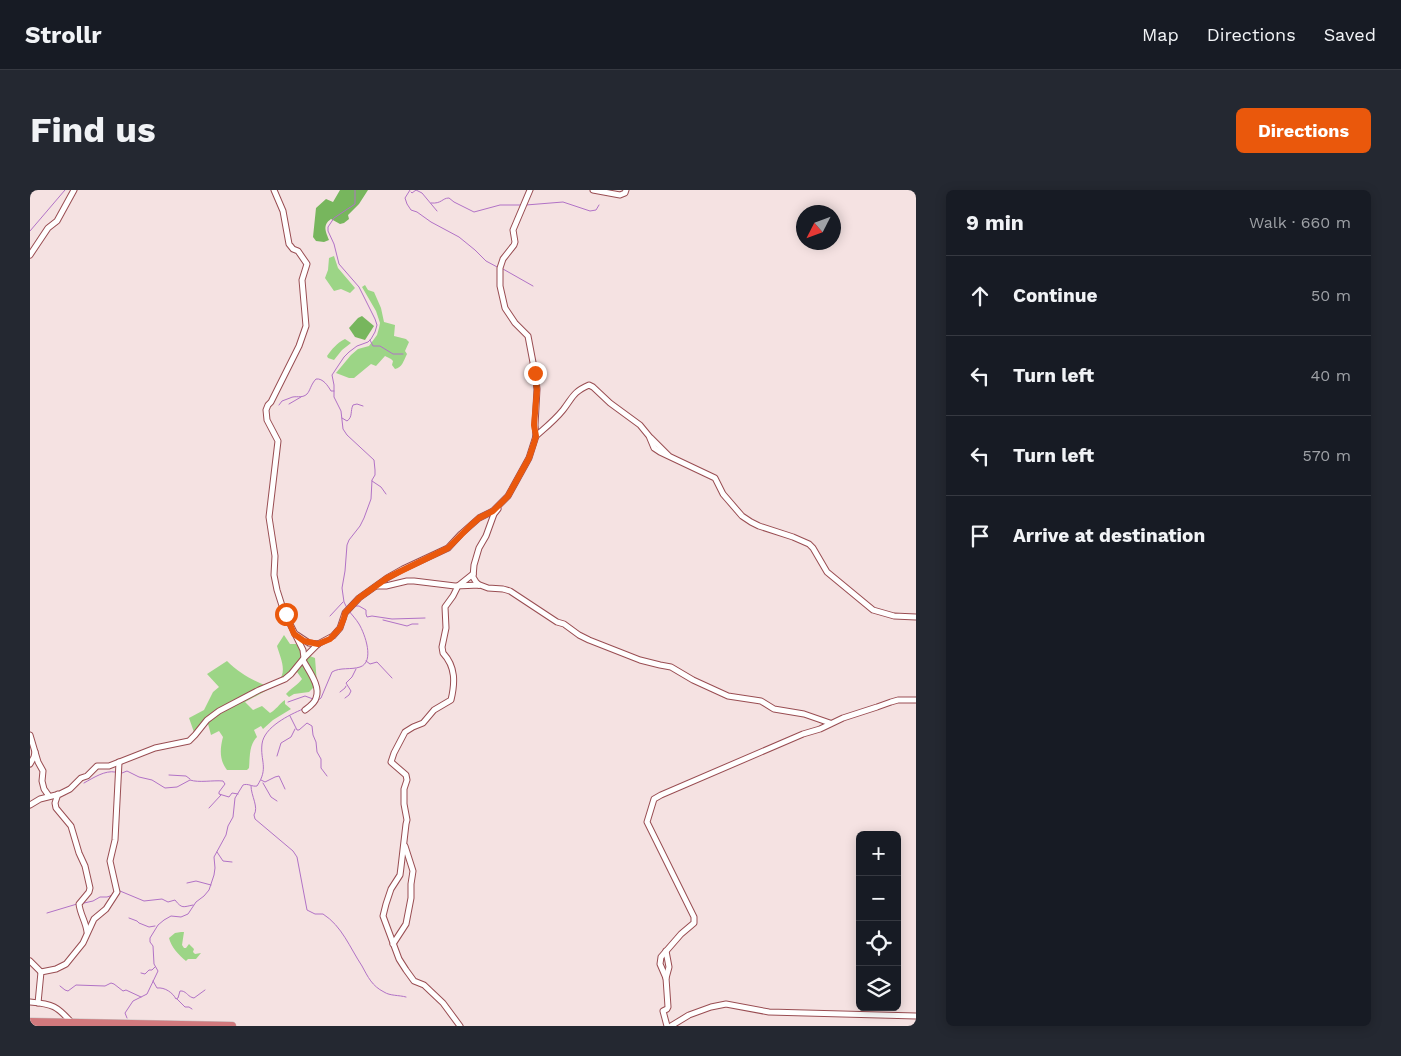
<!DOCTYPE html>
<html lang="en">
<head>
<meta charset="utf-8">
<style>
	:root { --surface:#171b24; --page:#242831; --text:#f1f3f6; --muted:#9ea1a6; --line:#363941; --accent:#ea580c }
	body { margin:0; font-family:"Work Sans",sans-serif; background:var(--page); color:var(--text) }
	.controls { position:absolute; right:15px; bottom:15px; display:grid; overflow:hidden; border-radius:8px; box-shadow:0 2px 12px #0003 }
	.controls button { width:45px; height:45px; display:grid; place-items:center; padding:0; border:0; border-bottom:1px solid var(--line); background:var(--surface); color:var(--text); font:25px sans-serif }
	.compass { position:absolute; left:766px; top:15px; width:45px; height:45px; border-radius:50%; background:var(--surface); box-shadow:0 2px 12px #0003; rotate:228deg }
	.stop { position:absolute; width:15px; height:15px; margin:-11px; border:4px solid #ea580c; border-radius:50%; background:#fff }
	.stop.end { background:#ea580c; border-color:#fff; box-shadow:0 1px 5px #0008 }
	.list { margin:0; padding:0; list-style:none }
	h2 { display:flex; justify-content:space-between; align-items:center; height:65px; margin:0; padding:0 20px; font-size:21px }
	h2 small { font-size:16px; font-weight:400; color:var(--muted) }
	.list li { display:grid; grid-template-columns:32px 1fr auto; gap:15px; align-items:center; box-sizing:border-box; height:80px; padding:0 20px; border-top:1px solid var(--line) }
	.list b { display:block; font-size:19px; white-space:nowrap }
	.list em { font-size:16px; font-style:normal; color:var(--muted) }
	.icon { flex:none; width:28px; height:28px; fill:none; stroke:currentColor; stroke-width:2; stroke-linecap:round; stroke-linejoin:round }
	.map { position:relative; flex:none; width:886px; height:836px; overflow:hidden; border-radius:8px }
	header { display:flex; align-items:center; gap:30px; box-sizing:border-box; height:70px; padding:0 25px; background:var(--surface); border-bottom:1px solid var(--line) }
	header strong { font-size:24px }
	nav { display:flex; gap:28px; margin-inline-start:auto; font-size:18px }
	.intro { display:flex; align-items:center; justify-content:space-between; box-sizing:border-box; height:120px; padding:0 30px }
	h1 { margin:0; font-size:35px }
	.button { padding:12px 22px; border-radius:8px; background:var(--accent); color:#fff; font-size:18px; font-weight:700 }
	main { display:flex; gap:30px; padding:0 30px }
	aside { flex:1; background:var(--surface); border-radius:8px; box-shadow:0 2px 12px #0003 }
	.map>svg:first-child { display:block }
	.green { fill:#9cd586 }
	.forest { fill:#77b65d }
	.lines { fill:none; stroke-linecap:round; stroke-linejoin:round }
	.stream { stroke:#b172c6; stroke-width:1 }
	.minor-casing { stroke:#994d52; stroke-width:7 }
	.highway-casing { stroke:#c8c1c1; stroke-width:9 }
	.minor { stroke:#fff; stroke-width:5 }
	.highway { stroke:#d1797d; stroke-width:8 }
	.route { stroke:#ea580c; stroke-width:6 }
</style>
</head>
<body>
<header>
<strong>Strollr</strong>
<nav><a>Map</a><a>Directions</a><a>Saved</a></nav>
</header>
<div class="intro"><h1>Find us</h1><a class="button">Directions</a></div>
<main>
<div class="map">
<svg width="886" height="836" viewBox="0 0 886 836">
	<rect width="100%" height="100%" fill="#f5e2e2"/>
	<!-- green -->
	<g class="green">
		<polygon points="304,66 308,78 325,98 320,103 311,99 304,101 295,88 298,80 299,68"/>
		<path d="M 335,95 L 338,100 L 344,102 L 351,118 L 354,132 L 365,135 L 364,146 L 376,149 L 379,152 L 375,161 L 377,164 C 374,170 372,178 365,179 L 362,175 L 363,171 L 361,169 L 355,166 L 346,176 L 341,174 L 324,188 L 319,188 L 306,183 L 321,165 L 328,159 L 339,156 L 347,145 L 349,138 L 350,133 L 346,121 L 332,97 Z"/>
		<path d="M 315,149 L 321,153 L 312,160 L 304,170 L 298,168 L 297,166 C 302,159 307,153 315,149 Z"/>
		<path d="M 254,445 L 260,454 L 266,454 L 277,465 L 285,468 L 287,494 L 279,502 L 264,504 L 259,507 L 256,504 C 261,498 268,495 272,489 L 265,479 L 252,492 L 215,512 L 223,520 L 232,516 L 240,523 C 246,520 249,514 255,510 L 255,514 L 261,519 L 243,530 L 233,539 L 231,536 L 224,540 L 227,547 C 219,555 220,567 219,578 L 217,580 L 197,580 C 189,570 190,558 193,547 L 189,541 L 181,545 L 177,530 L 165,545 L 159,528 L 174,520 L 183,502 L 189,497 L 177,484 L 197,471 C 209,483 222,490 237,496 C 240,495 245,494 248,491 C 258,482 250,467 247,456 Z"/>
		<path d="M 151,742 L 154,742 L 152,755 L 154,758 L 156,758 L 159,754 L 164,759 L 163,762 L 165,764 L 171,763 L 166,769 L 158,769 L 156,771 C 149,765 141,757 139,748 L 145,743 Z"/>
	</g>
	<!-- forest -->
	<g class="forest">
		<path d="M 310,0 L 338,0 L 329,14 L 318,25 L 319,29 L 314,33 L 310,34 L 301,29 C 292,35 296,42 299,50 L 294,52 L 286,51 L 283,47 L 286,18 L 296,9 L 303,12 Z"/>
		<polygon points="332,126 344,136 335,150 325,147 319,138 328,128"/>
	</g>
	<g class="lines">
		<!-- stream -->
		<g class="stream">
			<polyline points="380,0 375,8 377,14 381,20 387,22 401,32 429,47 445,60 456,71 469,78"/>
			<polyline points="381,2 382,3 386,0 392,3 407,21"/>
			<path d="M 401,13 C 412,14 412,8 419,8 L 424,12 L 444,22 L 470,15 L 492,15"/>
			<polyline points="496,15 533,12 560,21 566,20 569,15"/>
			<polyline points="0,41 35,0"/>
			<polyline points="473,79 503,96"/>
			<polyline points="340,150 343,156 350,156 363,164 373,164"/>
			<polyline points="259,214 271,207"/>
			<path d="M 249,215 L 252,211 C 255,210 257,209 260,208 C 265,205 272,209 277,204 C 280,201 281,194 286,189 C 293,188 298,196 301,201 L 304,201"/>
			<path d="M 312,228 L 317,231 C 323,227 320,221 323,215 L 327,214 L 333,216"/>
			<polyline points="342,291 351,297 356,304"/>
			<polyline points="325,416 329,416 336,420 336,424 337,427 342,426 362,429 395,428"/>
			<polyline points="317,418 314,412 312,398 315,381 317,355 319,350 330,336 334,328 341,309 342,290 345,285 345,280 344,270 317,245 313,239 311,221 304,207 304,195 302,185 314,167 319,162 327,156 338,152 341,149 345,142 347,135 345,129 329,97 309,74 304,54 298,41 298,37 304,28 325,14 325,0"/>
			<polyline points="300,426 313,412"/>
			<polyline points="353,430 377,436 382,434 388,434"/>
			<polyline points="336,471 340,474 347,472 362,488"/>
			<polyline points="310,502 315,498 316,496"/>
			<polyline points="315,508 319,505 321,501 316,493 322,487 326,479"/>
			<path d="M 287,511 L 291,508 L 302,482 C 310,477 321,480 330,477 C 345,472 335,444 329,434 C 326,429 322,425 319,421"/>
			<polyline points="258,512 275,506 283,509"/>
			<polyline points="260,526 267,540 269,540 277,533 282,536 283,545 286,552 287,562 291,569 291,578 297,586"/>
			<polyline points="247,566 251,553 261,547 265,539"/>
			<path d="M 92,583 L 97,581 L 109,587 L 122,590 L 135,598 L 147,597 L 160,590 C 169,593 183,590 193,591 L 195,594 L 189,602 L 189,604 L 199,607 L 202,603 L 208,604"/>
			<polyline points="139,585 156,586 160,589"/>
			<polyline points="231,590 235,592 245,587 249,586 255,599"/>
			<path d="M 54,593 C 63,588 75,580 85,582"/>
			<polyline points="233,593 241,607 247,611"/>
			<path d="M 221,596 C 221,606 229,617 224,625 L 225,629 L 263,661 L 267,667 L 277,720 L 285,724 L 293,724 C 312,736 320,758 332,776 C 338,787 342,796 354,802 C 360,806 369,805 376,807"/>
			<polyline points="179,618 191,605"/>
			<polyline points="187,662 193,671 202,672"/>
			<polyline points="157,693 166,691 181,695"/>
			<path d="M 88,702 L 90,701 L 114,711 L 132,709 L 138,712 L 145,710 C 152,719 153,717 163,715"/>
			<polyline points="54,713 63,711 70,707 77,707 83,705"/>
			<polyline points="17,723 47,714"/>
			<polyline points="99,728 107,731 109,733 119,737 125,736"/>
			<polyline points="111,783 115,784 119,780 122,780 125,777"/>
			<path d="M 123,791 L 127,798 C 135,797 143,803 146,809 L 148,808 L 150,801 L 152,801 C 157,802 158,807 164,808 L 175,800"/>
			<polyline points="30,796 35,800 38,801 46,795 75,796 81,793 84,794 93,801 96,800 111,807"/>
			<polyline points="147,809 155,817 159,817 162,819"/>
			<path d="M 97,828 L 95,823 L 103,811 L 117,804 L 128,781 L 124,774 L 123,756 L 120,752 L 120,748 L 128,735 L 134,730 L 141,726 L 151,727 L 158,724 L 166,712 L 174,706 L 179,700 L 184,685 L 185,678 L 184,667 L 196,645 L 198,636 L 203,627 L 205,608 L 213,595 C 218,593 222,597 227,596 C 239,578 230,571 232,554 C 234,537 259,525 273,519"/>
		</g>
		<defs>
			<g id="minor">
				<polyline points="563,0 590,5 595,3 596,0"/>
				<polyline points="0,65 18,38 27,31 44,0"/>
				<path d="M 506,246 C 515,238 525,230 533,220 C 543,207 543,202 559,195 L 563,197 L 580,213 L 610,235 L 619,246 L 624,258 L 630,262 L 685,288 L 693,304 L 712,326 L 721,332 L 729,336 L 763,347 L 779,354 L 783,358 L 797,382 L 843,420 L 864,426 L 886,427"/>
				<polyline points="621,248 638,265"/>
				<polyline points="449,395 446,392 443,387 444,375 449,358 456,346 464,324 468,319"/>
				<polyline points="347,396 356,396 377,391 384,391 425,396 450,395 458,398 473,399 480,401 527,432 534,434 549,445 559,450 610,470 630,475 641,477 663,490 698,506 731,511 744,519 774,524 800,533"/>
				<polyline points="267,445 279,453 288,454"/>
				<polyline points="274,468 288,454 303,446 310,438 315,423 329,408 357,388 373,379 418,358 431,344 449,328 463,321 478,306 499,268 506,246 505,235 507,199 505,183 498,146 485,133 475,118 470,96 470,78 473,69 484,55 485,52 483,40 500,0"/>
				<path d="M 273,470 C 278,480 291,496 286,508 C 285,513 279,517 275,520"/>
				<polyline points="0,545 8,572 13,581 12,591 14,599 19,606"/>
				<polyline points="0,574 4,567 5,562"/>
				<path d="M 28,604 L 25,613 L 26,618 L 41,636 L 49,663 L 55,676 L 60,698 L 59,702 L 49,714 C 50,724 56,732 57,742"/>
				<polyline points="0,615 10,609 30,604 40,599 51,588 57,586 67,576 79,576 125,558 159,551 165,545 177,530 189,521 229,500 255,489 261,484 274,468 273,460 254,422 247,400 244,385 245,366 239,327 248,251 237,230 236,220 238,215 241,212 269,156 276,136 272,90 277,74 268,61 263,59 259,54 253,21 244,0"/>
				<polyline points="363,754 376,734 381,708 381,694 383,681 375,656"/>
				<polyline points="636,761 639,777 636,788"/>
				<polyline points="0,771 11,782"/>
				<path d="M 0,812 C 23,814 27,816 42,833"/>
				<polyline points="8,813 11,782 26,779 36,774 53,753 64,729 76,719 87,702 80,671 85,650 89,572"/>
				<path d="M 430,836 L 413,813 L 394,795 L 384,791 L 376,780 L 369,769 L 353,726 L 356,714 L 361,699 L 370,685 L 371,677 L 376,634 L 377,630 L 374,614 L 374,599 L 377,590 L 376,585 L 361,572 L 364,563 L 375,542 L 383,537 L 393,533 L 404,520 L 421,510 C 425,493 426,477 413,463 L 412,457 L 416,438 L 415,417 L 423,406 L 428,396 L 443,384"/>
				<polyline points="637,836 633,821 637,819 638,817 636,788 630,774 631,767 651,744 664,733 664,727 617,632 624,609 631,605 773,544 790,539 813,528 847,517 861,512 868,510 886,510"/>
				<polyline points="641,836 659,825 681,817 696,814 739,822 886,826"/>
			</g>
			<polyline id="highway" points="0,832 202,836"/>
		</defs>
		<!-- minor casing -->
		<use href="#minor" class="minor-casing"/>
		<!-- highway casing -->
		<use href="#highway" class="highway-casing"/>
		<!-- minor -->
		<use href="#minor" class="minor"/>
		<!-- highway -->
		<use href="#highway" class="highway"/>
	</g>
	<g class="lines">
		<!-- route -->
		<polyline class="route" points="256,424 264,444 274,451 288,454 300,449 310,438 314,428 315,423 329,408 357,388 373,380 418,358 440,336 449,328 463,321 478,306 499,268 504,253 506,246 504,235 507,200 505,183"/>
	</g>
</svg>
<div class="controls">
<button>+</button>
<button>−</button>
<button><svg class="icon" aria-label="locate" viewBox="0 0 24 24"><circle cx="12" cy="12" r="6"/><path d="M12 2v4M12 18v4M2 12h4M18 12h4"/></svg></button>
<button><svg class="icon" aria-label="layers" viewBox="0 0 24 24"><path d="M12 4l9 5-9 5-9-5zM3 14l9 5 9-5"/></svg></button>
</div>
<svg class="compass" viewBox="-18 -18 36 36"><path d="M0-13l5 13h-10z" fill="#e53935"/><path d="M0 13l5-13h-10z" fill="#9ea1a6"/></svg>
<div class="stop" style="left:256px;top:424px"></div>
<div class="stop end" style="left:505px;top:183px"></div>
</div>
<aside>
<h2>9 min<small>Walk · 660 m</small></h2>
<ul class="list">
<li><svg class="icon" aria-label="ahead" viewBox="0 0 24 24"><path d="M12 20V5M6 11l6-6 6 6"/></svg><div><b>Continue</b></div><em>50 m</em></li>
<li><svg class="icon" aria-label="left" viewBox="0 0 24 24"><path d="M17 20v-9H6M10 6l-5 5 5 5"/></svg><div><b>Turn left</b></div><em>40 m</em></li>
<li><svg class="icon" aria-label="left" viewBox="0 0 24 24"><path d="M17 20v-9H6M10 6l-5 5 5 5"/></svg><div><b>Turn left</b></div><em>570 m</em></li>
<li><svg class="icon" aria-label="arrive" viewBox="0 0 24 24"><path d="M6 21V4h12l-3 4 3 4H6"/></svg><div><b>Arrive at destination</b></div></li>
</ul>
</aside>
</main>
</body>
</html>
